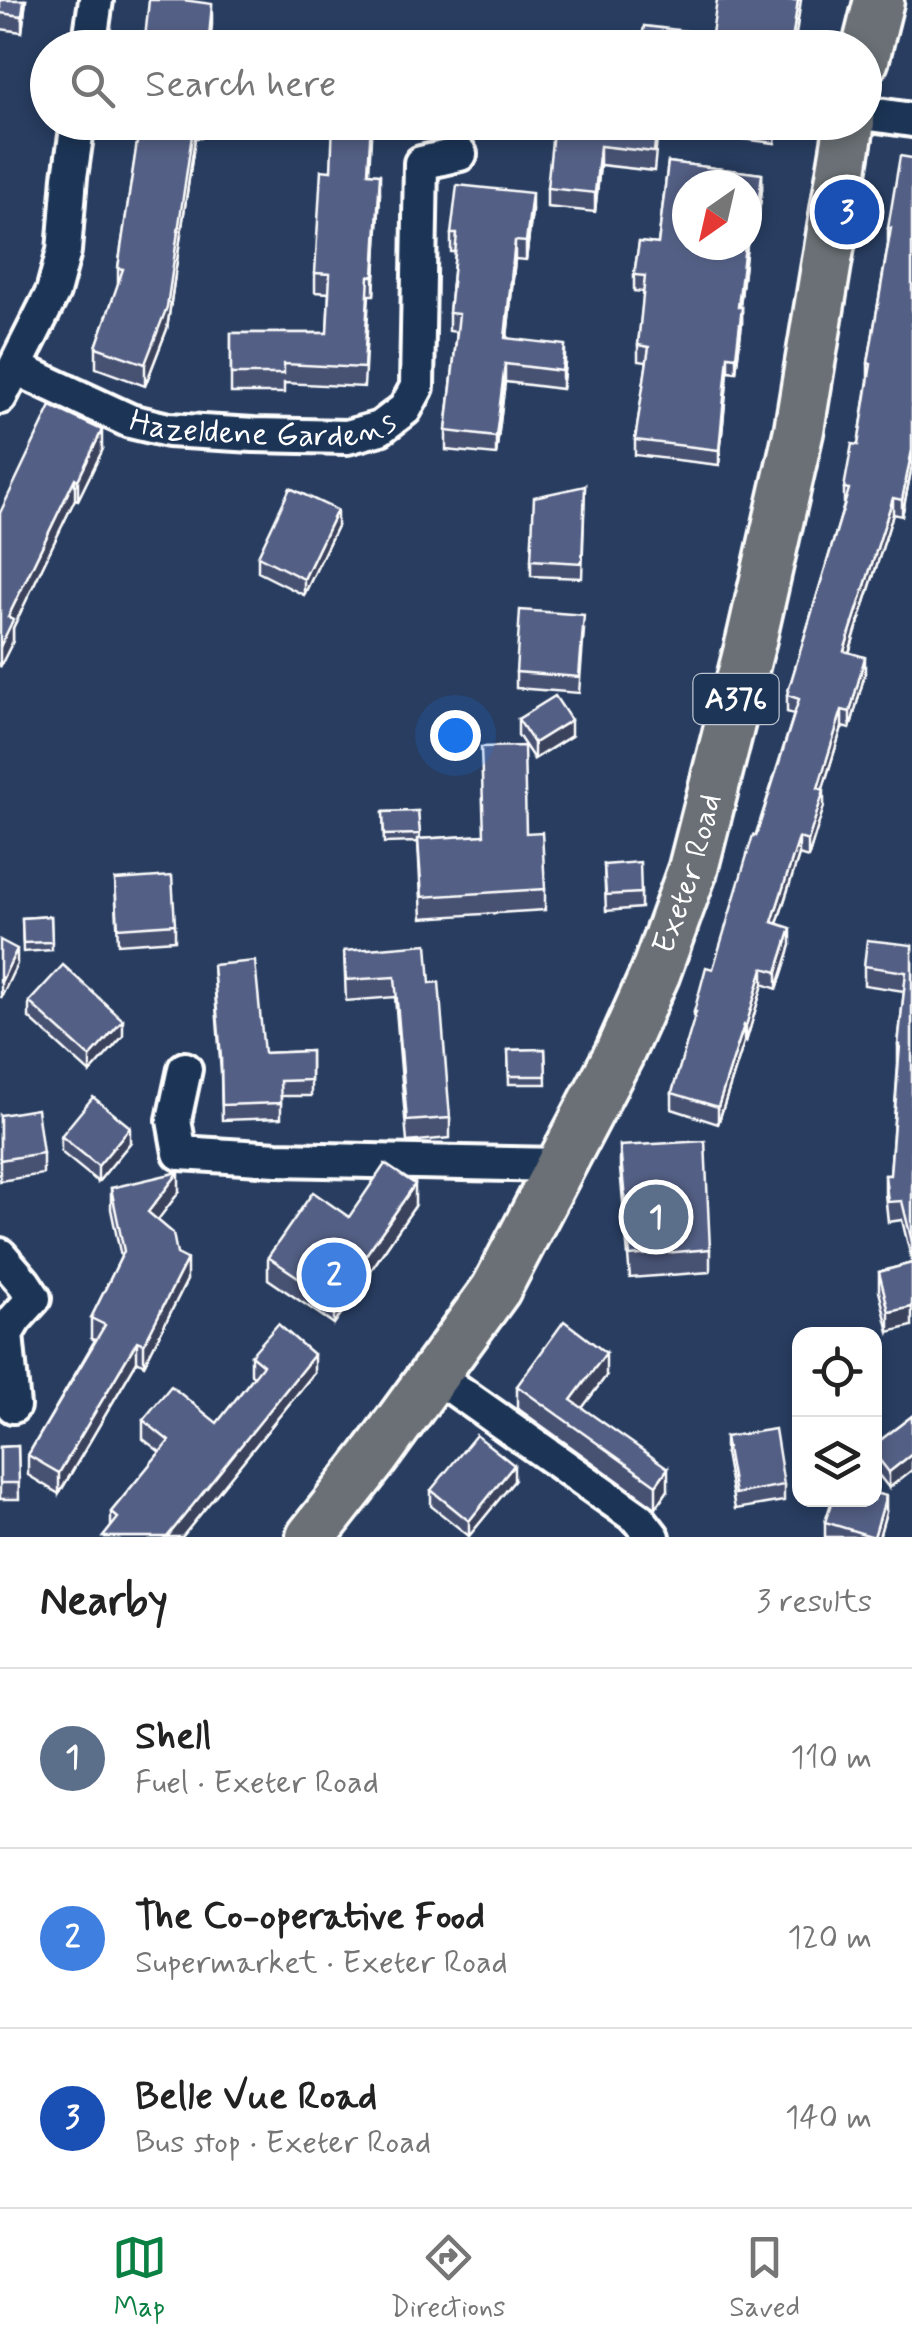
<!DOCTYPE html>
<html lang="en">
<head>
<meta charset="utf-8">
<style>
	:root { --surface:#fff; --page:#f6f6f6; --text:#222; --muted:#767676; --line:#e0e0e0; --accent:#0b8043 }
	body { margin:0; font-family:Mynerve,sans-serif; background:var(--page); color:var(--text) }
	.controls { position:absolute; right:30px; bottom:30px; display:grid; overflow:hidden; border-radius:20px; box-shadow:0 5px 15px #0003 }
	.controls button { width:90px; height:90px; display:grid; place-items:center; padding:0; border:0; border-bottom:2px solid var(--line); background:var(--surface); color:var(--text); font:50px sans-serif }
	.compass { position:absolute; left:672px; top:170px; width:90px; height:90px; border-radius:50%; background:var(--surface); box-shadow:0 5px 15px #0003; rotate:214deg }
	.you { position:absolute; left:455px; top:735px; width:35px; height:35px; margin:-25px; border:8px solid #fff; border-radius:50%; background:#1a73e8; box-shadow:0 0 0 15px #1a73e833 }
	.badge { display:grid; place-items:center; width:65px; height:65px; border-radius:50%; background:var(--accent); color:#fff; font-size:32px; font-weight:700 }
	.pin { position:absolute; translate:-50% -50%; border:5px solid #fff; box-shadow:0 2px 10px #0006 }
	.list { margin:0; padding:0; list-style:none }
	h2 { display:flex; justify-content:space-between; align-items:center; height:130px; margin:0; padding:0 40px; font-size:42px }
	h2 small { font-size:32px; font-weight:400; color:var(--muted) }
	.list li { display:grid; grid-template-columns:65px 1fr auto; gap:30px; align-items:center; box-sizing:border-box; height:180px; padding:0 40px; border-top:2px solid var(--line) }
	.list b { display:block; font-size:38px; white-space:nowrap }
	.list p { margin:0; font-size:32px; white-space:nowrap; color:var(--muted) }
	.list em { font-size:32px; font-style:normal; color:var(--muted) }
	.icon { flex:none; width:55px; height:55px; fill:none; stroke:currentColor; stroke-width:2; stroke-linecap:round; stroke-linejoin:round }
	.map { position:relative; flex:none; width:912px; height:1537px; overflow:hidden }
	.search { position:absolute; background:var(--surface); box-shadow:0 5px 15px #0003; left:30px; right:30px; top:30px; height:110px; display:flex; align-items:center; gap:25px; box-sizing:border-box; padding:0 35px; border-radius:55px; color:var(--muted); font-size:38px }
	.sheet { height:670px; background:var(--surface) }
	nav { display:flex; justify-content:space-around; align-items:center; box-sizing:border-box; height:140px; border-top:2px solid var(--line); background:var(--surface); font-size:28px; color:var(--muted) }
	nav a { display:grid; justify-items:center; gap:5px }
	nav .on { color:var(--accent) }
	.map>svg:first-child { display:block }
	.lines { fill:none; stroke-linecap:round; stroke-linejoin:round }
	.minor-casing { stroke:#fff; stroke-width:40 }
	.highway-casing { stroke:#fff; stroke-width:55 }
	.minor { stroke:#1d3557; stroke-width:32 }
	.highway { stroke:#6b6f75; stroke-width:48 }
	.wall { fill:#475172; stroke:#fff; stroke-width:2.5 }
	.shaded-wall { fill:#3a425c; stroke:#fff; stroke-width:2.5 }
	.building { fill:#535e84; stroke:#fff; stroke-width:2.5 }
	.labels { text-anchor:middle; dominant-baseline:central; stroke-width:9; stroke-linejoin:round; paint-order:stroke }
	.shield { fill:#1d3557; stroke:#bbc2cd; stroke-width:2.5 }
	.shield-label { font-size:30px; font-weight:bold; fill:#fff }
	.street-label { font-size:32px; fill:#fff; stroke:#1d3557 }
</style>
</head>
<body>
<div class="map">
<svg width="912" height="1537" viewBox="0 0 912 1537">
	<rect width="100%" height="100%" fill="#283d60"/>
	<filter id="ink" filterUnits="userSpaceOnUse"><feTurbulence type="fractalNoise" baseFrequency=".01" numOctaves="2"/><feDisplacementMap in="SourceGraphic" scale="20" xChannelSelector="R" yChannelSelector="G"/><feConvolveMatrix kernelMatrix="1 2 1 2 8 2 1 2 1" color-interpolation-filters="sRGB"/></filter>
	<g filter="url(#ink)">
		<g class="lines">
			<defs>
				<g id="minor">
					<polyline points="89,48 96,0"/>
					<polyline points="864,113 912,120"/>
					<path id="s1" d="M 16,368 L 130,421 L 168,430 L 254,435 L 347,437 L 380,428 L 405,409 L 417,387 L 421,163 L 460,154"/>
					<polyline points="0,397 53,292 64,251 70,177 78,122"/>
					<polyline points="185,1069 174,1120 180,1153 277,1159 561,1165"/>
					<polyline points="0,1255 24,1283 34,1298 15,1319 6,1334 13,1406"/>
					<polyline points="435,1375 639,1519 653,1537"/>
				</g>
				<g id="highway">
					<polyline points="864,60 879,0"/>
					<path id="s2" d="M 311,1537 L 374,1457 L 496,1289 L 619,1054 L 655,974 L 693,869 L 752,637 L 799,430 L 850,122"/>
				</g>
			</defs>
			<!-- minor casing -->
			<use href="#minor" class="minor-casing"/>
			<!-- highway casing -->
			<use href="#highway" class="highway-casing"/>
			<!-- minor -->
			<use href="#minor" class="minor"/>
			<!-- highway -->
			<use href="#highway" class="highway"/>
		</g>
		<!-- wall -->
		<g class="wall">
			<polygon points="0,0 26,0 22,32 0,29"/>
			<polygon points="137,122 202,122 201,138 195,138 167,329 145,386 96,368 96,347 118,285 118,268 139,132 137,132"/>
			<polygon points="372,122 369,173 380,193 374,295 369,295 364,387 284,383 284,393 231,393 231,333 327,333 329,293 315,292 315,273 331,171"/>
			<polygon points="621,122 778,122 775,143 658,129 654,171 600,165 595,212 547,207 547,188 621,125"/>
			<polygon points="912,158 912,466 902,516 893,514 849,653 865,673 850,729 842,727 823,789 824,806 808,858 799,855 777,924 791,945 777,989 763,984 746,1042 744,1042 718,1124 672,1109 672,1093 694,1020 694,1012 713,969 794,714 787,712 787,695 844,505 844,488 858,445 868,380 868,363 888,244 888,228"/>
			<polygon points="668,162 762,174 762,190 757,228 749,227 747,243 747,185 687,185 687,245 747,245 740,307 742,307 742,323 736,372 728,371 719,465 635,455 635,440 647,362 638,361 638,345 644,292 634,291 634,275 639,242 658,244"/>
			<polygon points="532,211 526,260 515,259 507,338 565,363 562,389 505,382 496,455 446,450 446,431 457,332 449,331 449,313 455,252 451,252 451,234"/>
			<polygon points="102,451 78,500 75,499 13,628 13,641 0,667 0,513"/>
			<polygon points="585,486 582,578 531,576 531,560"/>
			<polygon points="337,526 304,595 258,572 258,556"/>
			<polygon points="584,630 579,693 516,688 516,672"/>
			<polygon points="518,719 571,736 534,759 518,735"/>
			<polygon points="418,811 420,839 526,833 545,889 545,910 422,918 418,842 384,843 383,812"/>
			<polygon points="604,865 641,893 641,908 606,911"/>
			<polygon points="115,880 175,924 175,940 118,944"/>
			<polygon points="51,916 52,950 23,952 22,918"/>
			<polygon points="912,945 912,1262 902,1220 888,1222 885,1194 885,1175 890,1175 898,1064 898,1045 904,991 864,985 864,966"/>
			<polygon points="344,951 430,983 450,1118 450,1138 407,1142 395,997 346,1001"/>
			<polygon points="213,965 264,1053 311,1051 311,1096 281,1096 281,1118 222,1120 221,1073"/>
			<polygon points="29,1002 123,1036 90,1073 29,1018"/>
			<polygon points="545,1049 546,1084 509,1084 508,1050"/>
			<polygon points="0,1115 43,1153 43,1174 0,1181"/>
			<polygon points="61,1136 130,1143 98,1182 61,1152"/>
			<polygon points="620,1146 710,1249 710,1272 630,1278 620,1169"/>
			<polygon points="111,1188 179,1192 157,1220 177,1254 187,1280 144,1365 137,1361 59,1494 28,1475 28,1455 95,1340 91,1338 91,1318 121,1257 111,1209"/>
			<polygon points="415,1206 334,1324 268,1279 268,1257 349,1217"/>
			<polygon points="912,1263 889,1332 879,1291 879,1272"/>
			<polygon points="251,1355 314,1373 182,1537 103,1537 111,1527 111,1512 160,1452 143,1439 143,1420 217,1423 254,1376 251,1374"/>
			<polygon points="606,1376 582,1408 668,1490 656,1508 517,1408 517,1386"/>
			<polygon points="912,1416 889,1488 874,1469 874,1445"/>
			<polygon points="725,1437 784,1485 784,1501 735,1509 725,1453"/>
			<polygon points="18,1446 19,1499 0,1499 0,1447"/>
			<polygon points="514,1481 469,1536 431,1506 431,1490"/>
			<polygon points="886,1512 879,1537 825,1537 825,1522"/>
		</g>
		<!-- shaded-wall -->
		<g class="shaded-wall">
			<polygon points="24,0 26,0 22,32 22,16"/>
			<polygon points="798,0 801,0 794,48 791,48"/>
			<polygon points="212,4 212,25 210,48 208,48"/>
			<polygon points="194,122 195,138 167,329 145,386 145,364"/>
			<polygon points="600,146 600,165 595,212 595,193"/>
			<polygon points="380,174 380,193 374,295 374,276"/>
			<polygon points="762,174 762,190 757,228 757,212"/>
			<polygon points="532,193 532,211 526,260 526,242"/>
			<polygon points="515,241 515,259 505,356 505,338"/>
			<polygon points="745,245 747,245 738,322 738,307"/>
			<polygon points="742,307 742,323 736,372 736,357"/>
			<polygon points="565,345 565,363 562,389 562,371"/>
			<polygon points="728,356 728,371 719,465 719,450"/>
			<polygon points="505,364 505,382 496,455 496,437"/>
			<polygon points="102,430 102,451 78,500 78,480"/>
			<polygon points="912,450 912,466 902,516 902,500"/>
			<polygon points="75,478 75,499 13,628 13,641 0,667 0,647 8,617"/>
			<polygon points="893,498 893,514 844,668 844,651"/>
			<polygon points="337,510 337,526 304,595 304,579"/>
			<polygon points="865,657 865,673 850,729 850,712"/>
			<polygon points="842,710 842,727 818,804 818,788"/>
			<polygon points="571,720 571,736 534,759 534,743"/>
			<polygon points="824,790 824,806 808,858 808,841"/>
			<polygon points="799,838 799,855 772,939 772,922"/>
			<polygon points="791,928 791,945 777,989 777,972"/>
			<polygon points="17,949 17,964 1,998 1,982"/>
			<polygon points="763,968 763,984 746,1042 746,1026"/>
			<polygon points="123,1020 123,1036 90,1073 90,1057"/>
			<polygon points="744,1025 744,1042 718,1124 718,1107"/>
			<polygon points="130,1127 130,1143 98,1182 98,1166"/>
			<polygon points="179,1172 179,1192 148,1233 148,1212"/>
			<polygon points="415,1184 415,1206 334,1324 334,1301"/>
			<polygon points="187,1259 187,1280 144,1365 144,1344"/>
			<polygon points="912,1307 912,1326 889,1332 889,1312"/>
			<polygon points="137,1341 137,1361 59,1494 59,1473"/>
			<polygon points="606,1353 606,1376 571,1423 571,1400"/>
			<polygon points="314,1355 314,1373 182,1537 167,1537"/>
			<polygon points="912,1454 912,1470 889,1488 889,1472"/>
			<polygon points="514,1465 514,1481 469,1536 469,1521"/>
			<polygon points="668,1468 668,1490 656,1508 656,1485"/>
			<polygon points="886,1496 886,1512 879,1537 874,1537"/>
		</g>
		<!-- building -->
		<g class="building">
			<polygon points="0,0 24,0 22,16 0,13"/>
			<polygon points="149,0 183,0 212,4 208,48 144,48"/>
			<polygon points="717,0 798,0 791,48 640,48 644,26 712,34"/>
			<polygon points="394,40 475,46 475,48 393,48"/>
			<polygon points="140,122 194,122 167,307 145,364 96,347 123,269 118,268"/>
			<polygon points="333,122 371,122 368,173 380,174 374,276 369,276 364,368 284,364 284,374 231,374 231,333 327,333 330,274 315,273 321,170 331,171"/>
			<polygon points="554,122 598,122 621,125 621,122 657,122 654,152 600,146 595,193 547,188"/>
			<polygon points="900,156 912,158 912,450 902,500 893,498 844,651 865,657 850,712 842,710 818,788 824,790 808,841 799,838 772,922 791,928 777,972 763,968 746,1026 744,1025 718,1107 672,1093 696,1012 694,1012 706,967 713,969 753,835 756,836 799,699 787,695 849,489 844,488 852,444 858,445 871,364 868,363 891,228 888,228"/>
			<polygon points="668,162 762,174 757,212 749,211 747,227 747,185 687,185 687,245 745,245 738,307 742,307 736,357 728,356 719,450 635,440 649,347 638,345 645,276 634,275 639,242 658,244"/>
			<polygon points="457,185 532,193 526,242 515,241 505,338 565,345 562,371 505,364 496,437 446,431 459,314 449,313 457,234 451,234"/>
			<polygon points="51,406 102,430 78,480 75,478 8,617 13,620 0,647 0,513"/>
			<polygon points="585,486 582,563 531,560 534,497"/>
			<polygon points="290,488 337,510 304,579 258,556"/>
			<polygon points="520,610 584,615 579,677 516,672"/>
			<polygon points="555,696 571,720 534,743 518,719"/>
			<polygon points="524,746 526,833 542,832 545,889 422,897 418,839 484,835 481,747"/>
			<polygon points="418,811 420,834 384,835 383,812"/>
			<polygon points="640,862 641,893 606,895 604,865"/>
			<polygon points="172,876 175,924 118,928 115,880"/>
			<polygon points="51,916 52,942 23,943 22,918"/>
			<polygon points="0,940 17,949 1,982 0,982"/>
			<polygon points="867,940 912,945 912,1242 902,1201 888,1202 885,1175 890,1175 900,1045 898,1045 906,972 864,966"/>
			<polygon points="427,944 430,983 439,982 450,1118 407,1121 395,977 346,980 344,951"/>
			<polygon points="255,961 264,1053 311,1051 311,1080 280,1081 281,1103 222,1105 221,1058 213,965"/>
			<polygon points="63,965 123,1020 90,1057 29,1002"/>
			<polygon points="545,1049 546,1076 509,1076 508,1050"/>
			<polygon points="93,1097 130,1127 98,1166 61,1136"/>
			<polygon points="37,1109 43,1153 0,1160 0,1115"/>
			<polygon points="705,1141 710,1249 630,1256 620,1146"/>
			<polygon points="385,1164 415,1184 334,1301 268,1257 313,1192 349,1217"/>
			<polygon points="179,1172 148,1212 173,1233 177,1254 187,1259 144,1344 137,1341 59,1473 28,1455 105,1325 91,1318 124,1251 111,1188"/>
			<polygon points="912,1263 912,1307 889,1312 879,1272"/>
			<polygon points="564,1321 606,1353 571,1400 668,1468 656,1485 517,1386"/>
			<polygon points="278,1324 314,1355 167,1537 103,1537 118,1518 111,1512 169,1441 143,1420 171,1386 217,1423 263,1365 251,1355"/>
			<polygon points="912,1416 912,1454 889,1472 874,1453 874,1445"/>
			<polygon points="775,1429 784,1485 735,1494 725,1437"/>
			<polygon points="476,1435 514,1465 469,1521 431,1490"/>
			<polygon points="18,1446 19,1483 0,1483 0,1447"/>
			<polygon points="874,1493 886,1496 874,1537 825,1522 832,1500 874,1500"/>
		</g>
	</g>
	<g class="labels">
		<!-- shield labels -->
		<rect class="shield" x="693.5" y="674" width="85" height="50" rx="8"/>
		<g class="shield-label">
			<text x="736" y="699">A376</text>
		</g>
		<!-- street labels -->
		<g class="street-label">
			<text stroke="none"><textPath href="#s1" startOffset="260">Hazeldene Gardens</textPath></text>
			<text stroke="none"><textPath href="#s2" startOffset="768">Exeter Road</textPath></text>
		</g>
	</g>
</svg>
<div class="controls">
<button><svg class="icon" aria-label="locate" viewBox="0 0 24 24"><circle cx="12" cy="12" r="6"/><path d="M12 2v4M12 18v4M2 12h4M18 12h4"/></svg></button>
<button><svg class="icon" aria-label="layers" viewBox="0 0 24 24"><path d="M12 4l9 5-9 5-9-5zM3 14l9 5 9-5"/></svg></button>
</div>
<svg class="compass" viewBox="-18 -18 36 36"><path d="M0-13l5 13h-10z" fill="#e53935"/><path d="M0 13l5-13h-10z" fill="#767676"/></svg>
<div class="you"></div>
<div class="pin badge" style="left:656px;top:1217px;background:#5c6f8a">1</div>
<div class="pin badge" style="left:334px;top:1275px;background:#3f7fe0">2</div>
<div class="pin badge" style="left:847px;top:212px;background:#1a4fb4">3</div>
<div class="search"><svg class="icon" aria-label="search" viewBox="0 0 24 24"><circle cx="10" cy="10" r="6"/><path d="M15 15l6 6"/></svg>Search here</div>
</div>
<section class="sheet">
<h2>Nearby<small>3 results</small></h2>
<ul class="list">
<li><span class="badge" style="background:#5c6f8a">1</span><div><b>Shell</b><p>Fuel · Exeter Road</p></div><em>110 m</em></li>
<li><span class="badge" style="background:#3f7fe0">2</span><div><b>The Co-operative Food</b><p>Supermarket · Exeter Road</p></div><em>120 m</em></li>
<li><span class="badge" style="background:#1a4fb4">3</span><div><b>Belle Vue Road</b><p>Bus stop · Exeter Road</p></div><em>140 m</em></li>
</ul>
</section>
<nav>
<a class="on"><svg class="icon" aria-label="map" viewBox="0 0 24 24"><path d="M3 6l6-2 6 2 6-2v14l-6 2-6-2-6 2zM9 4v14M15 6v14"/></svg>Map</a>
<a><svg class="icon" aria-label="directions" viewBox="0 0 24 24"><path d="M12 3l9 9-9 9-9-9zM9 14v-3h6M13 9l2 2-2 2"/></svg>Directions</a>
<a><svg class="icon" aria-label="saved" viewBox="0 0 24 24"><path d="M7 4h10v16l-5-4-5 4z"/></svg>Saved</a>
</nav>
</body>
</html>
